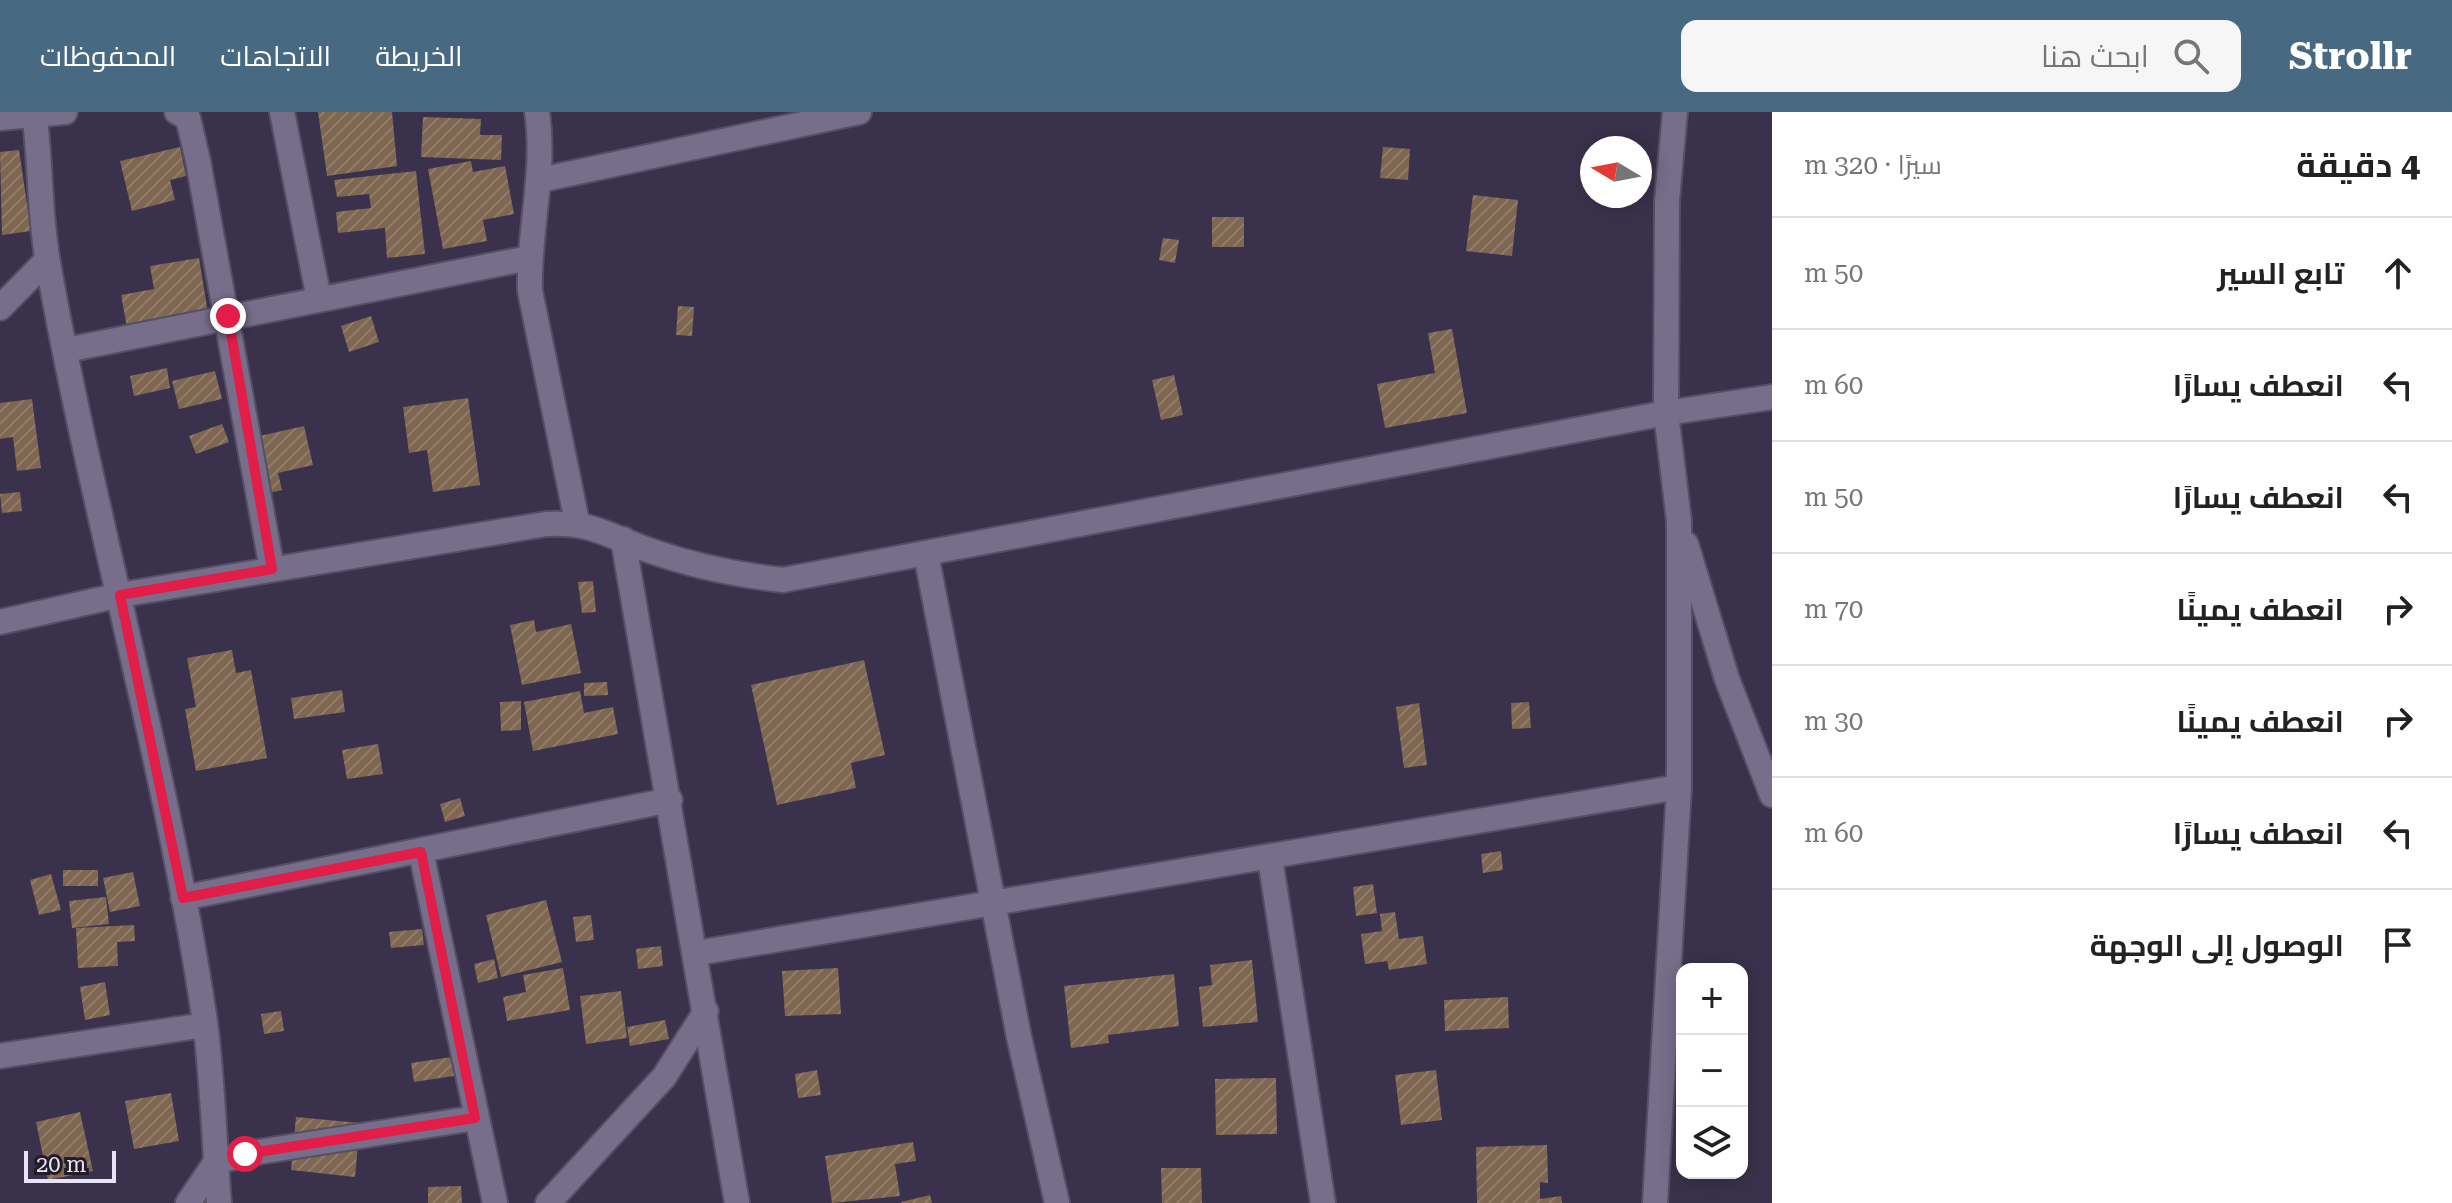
<!DOCTYPE html>
<html lang="ar">
<head>
<meta charset="utf-8">
<style>
	:root { --surface:#fff; --page:#f6f6f6; --text:#222; --muted:#767676; --line:#e0e0e0; --accent:#486982 }
	body { margin:0; font-family:"Roboto Serif",Cairo,serif; background:var(--page); color:var(--text); direction:rtl }
	.controls { position:absolute; right:24px; bottom:24px; display:grid; overflow:hidden; border-radius:16px; box-shadow:0 4px 20px #0003 }
	.controls button { width:72px; height:72px; display:grid; place-items:center; padding:0; border:0; border-bottom:2px solid var(--line); background:var(--surface); color:var(--text); font:40px sans-serif }
	.compass { position:absolute; left:1580px; top:24px; width:72px; height:72px; border-radius:50%; background:var(--surface); box-shadow:0 4px 20px #0003; rotate:280deg }
	.scale { position:absolute; left:24px; bottom:20px; width:92px; box-sizing:border-box; padding-left:8px; border:4px solid #e9e4f5; border-top:0; font-size:22px; line-height:28px; white-space:nowrap; color:#e9e4f5; -webkit-text-stroke:6px #201c28; paint-order:stroke }
	.stop { position:absolute; width:24px; height:24px; margin:-18px; border:6px solid #e11d48; border-radius:50%; background:#fff }
	.stop.end { background:#e11d48; border-color:#fff; box-shadow:0 2px 8px #0008 }
	.list { margin:0; padding:0; list-style:none }
	h2 { display:flex; justify-content:space-between; align-items:center; height:104px; margin:0; padding:0 32px; font-size:34px }
	h2 small { font-size:26px; font-weight:400; color:var(--muted) }
	.list li { display:grid; grid-template-columns:52px 1fr auto; gap:24px; align-items:center; box-sizing:border-box; height:112px; padding:0 32px; border-top:2px solid var(--line) }
	.list b { display:block; font-size:30px; white-space:nowrap }
	.list em { font-size:26px; font-style:normal; color:var(--muted) }
	.icon { flex:none; width:44px; height:44px; fill:none; stroke:currentColor; stroke-width:2; stroke-linecap:round; stroke-linejoin:round }
	.map { position:relative; flex:none; width:1772px; height:1091px; overflow:hidden; direction:ltr }
	header { display:flex; align-items:center; gap:48px; box-sizing:border-box; height:112px; padding:0 40px; background:var(--accent); color:#fff }
	header strong { font-size:38px }
	nav { display:flex; gap:44px; margin-inline-start:auto; font-size:28px }
	.search { width:560px; height:72px; background:var(--page); display:flex; align-items:center; gap:20px; box-sizing:border-box; padding:0 28px; border-radius:16px; color:var(--muted); font-size:30px }
	main { display:flex }
	aside { flex:1; background:var(--surface) }
	.map>svg:first-child { display:block }
	.building { fill:url(#building-hatch) }
	.lines { fill:none; stroke-linecap:round; stroke-linejoin:round }
	.street-casing { stroke:#564f64; stroke-width:28 }
	.street { stroke:#776e8b; stroke-width:24 }
	.route { stroke:#e11d48; stroke-width:10 }
</style>
</head>
<body>
<header>
<strong>Strollr</strong>
<div class="search"><svg class="icon" aria-label="search" viewBox="0 0 24 24"><circle cx="10" cy="10" r="6"/><path d="M15 15l6 6"/></svg>ابحث هنا</div>
<nav><a>الخريطة</a><a>الاتجاهات</a><a>المحفوظات</a></nav>
</header>
<main>
<aside>
<h2>4 دقيقة<small>سيرًا · 320 m</small></h2>
<ul class="list">
<li><svg class="icon" aria-label="ahead" viewBox="0 0 24 24"><path d="M12 20V5M6 11l6-6 6 6"/></svg><div><b>تابع السير</b></div><em>50 m</em></li>
<li><svg class="icon" aria-label="left" viewBox="0 0 24 24"><path d="M17 20v-9H6M10 6l-5 5 5 5"/></svg><div><b>انعطف يسارًا</b></div><em>60 m</em></li>
<li><svg class="icon" aria-label="left" viewBox="0 0 24 24"><path d="M17 20v-9H6M10 6l-5 5 5 5"/></svg><div><b>انعطف يسارًا</b></div><em>50 m</em></li>
<li><svg class="icon" aria-label="right" viewBox="0 0 24 24"><path d="M7 20v-9h11M14 6l5 5-5 5"/></svg><div><b>انعطف يمينًا</b></div><em>70 m</em></li>
<li><svg class="icon" aria-label="right" viewBox="0 0 24 24"><path d="M7 20v-9h11M14 6l5 5-5 5"/></svg><div><b>انعطف يمينًا</b></div><em>30 m</em></li>
<li><svg class="icon" aria-label="left" viewBox="0 0 24 24"><path d="M17 20v-9H6M10 6l-5 5 5 5"/></svg><div><b>انعطف يسارًا</b></div><em>60 m</em></li>
<li><svg class="icon" aria-label="arrive" viewBox="0 0 24 24"><path d="M6 21V4h12l-3 4 3 4H6"/></svg><div><b>الوصول إلى الوجهة</b></div></li>
</ul>
</aside>
<div class="map">
<svg width="1772" height="1091" viewBox="0 0 1772 1091">
	<defs>
		<pattern id="building-hatch" width="6" height="6" patternUnits="userSpaceOnUse" patternTransform="scale(2)"><rect width="6" height="6" fill="#7e6650"/><path d="M-1 1l2-2M0 6l6-6M5 7l2-2" fill="none" stroke="#907c6a"/></pattern>
	</defs>
	<rect width="100%" height="100%" fill="#3a324c"/>
	<!-- building -->
	<g class="building">
		<polygon points="318,0 392,0 397,54 327,64"/>
		<polygon points="423,5 481,7 480,23 502,23 501,48 421,45"/>
		<polygon points="180,35 186,64 170,68 175,88 132,99 120,49"/>
		<polygon points="1383,35 1410,37 1408,68 1380,66"/>
		<polygon points="19,38 31,119 2,123 0,40"/>
		<polygon points="471,49 473,60 505,54 514,102 483,108 487,129 443,137 428,57"/>
		<polygon points="416,59 425,142 387,146 385,116 338,121 336,100 371,96 369,82 337,85 334,68"/>
		<polygon points="1473,83 1518,88 1512,144 1466,139"/>
		<rect x="1212" y="105" width="32" height="30"/>
		<polygon points="1163,126 1179,128 1175,151 1159,148"/>
		<polygon points="199,146 208,201 127,216 121,183 154,177 150,154"/>
		<polygon points="678,194 694,195 692,224 676,223"/>
		<polygon points="371,204 379,230 349,240 341,214"/>
		<polygon points="1452,217 1467,301 1385,316 1377,272 1435,261 1428,221"/>
		<polygon points="167,256 170,276 134,284 130,264"/>
		<polygon points="215,259 222,287 179,297 172,269"/>
		<polygon points="1174,263 1183,303 1161,308 1152,268"/>
		<polygon points="468,286 480,373 433,380 427,338 409,341 403,295"/>
		<polygon points="32,287 41,356 17,359 13,325 0,327 0,291"/>
		<polygon points="222,312 229,330 196,342 189,324"/>
		<polygon points="304,314 313,353 278,361 282,378 250,385 238,329"/>
		<polygon points="20,380 22,399 2,401 0,382"/>
		<polygon points="593,469 596,500 582,501 578,470"/>
		<polygon points="534,508 536,520 571,512 581,561 522,573 510,513"/>
		<polygon points="232,538 236,561 251,558 267,646 196,659 185,597 196,595 187,546"/>
		<polygon points="864,548 885,643 851,651 856,676 777,693 751,573"/>
		<polygon points="607,570 608,583 584,584 584,571"/>
		<polygon points="342,578 345,600 294,607 291,586"/>
		<polygon points="580,579 584,601 613,595 618,622 533,639 524,590"/>
		<polygon points="521,589 521,618 501,619 500,590"/>
		<polygon points="1529,590 1531,616 1512,617 1511,591"/>
		<polygon points="1419,591 1427,653 1404,656 1396,595"/>
		<polygon points="378,632 383,662 347,667 342,638"/>
		<polygon points="460,686 465,704 445,710 440,692"/>
		<polygon points="1501,739 1503,758 1483,761 1481,742"/>
		<rect x="63" y="758" width="35" height="16"/>
		<polygon points="133,760 140,794 110,800 103,766"/>
		<polygon points="51,762 61,798 39,803 30,768"/>
		<polygon points="1373,772 1377,801 1356,804 1353,775"/>
		<polygon points="106,785 109,812 72,816 69,789"/>
		<polygon points="546,788 562,850 501,865 486,803"/>
		<polygon points="1395,800 1399,827 1423,824 1427,852 1389,858 1387,849 1365,852 1361,822 1382,819 1380,802"/>
		<polygon points="591,803 594,828 576,830 573,805"/>
		<polygon points="134,813 135,829 117,830 118,854 78,856 76,816"/>
		<polygon points="422,817 424,833 391,836 389,820"/>
		<polygon points="661,834 663,854 638,857 636,837"/>
		<polygon points="494,847 498,866 478,871 474,852"/>
		<polygon points="1252,848 1258,910 1203,915 1199,875 1212,873 1210,853"/>
		<polygon points="563,856 570,898 507,909 503,885 526,880 523,863"/>
		<polygon points="838,856 841,902 785,904 782,859"/>
		<polygon points="1174,862 1179,914 1108,923 1109,931 1071,936 1064,874"/>
		<polygon points="105,870 110,903 85,908 80,875"/>
		<polygon points="621,879 627,926 586,932 580,884"/>
		<polygon points="1508,885 1509,916 1445,919 1444,888"/>
		<polygon points="281,899 284,919 264,922 261,902"/>
		<polygon points="665,908 669,927 630,934 627,915"/>
		<polygon points="465,943 467,962 414,970 411,951"/>
		<polygon points="817,958 821,983 798,986 795,962"/>
		<polygon points="1436,958 1442,1008 1401,1013 1395,963"/>
		<polygon points="1276,966 1277,1022 1216,1023 1215,967"/>
		<polygon points="171,981 179,1029 134,1037 125,989"/>
		<polygon points="80,1000 93,1059 48,1068 36,1010"/>
		<polygon points="296,1005 360,1011 355,1065 291,1058"/>
		<polygon points="913,1030 916,1049 895,1052 900,1084 832,1091 825,1044"/>
		<polygon points="1547,1033 1548,1071 1540,1070 1540,1087 1561,1084 1562,1091 1477,1091 1476,1035"/>
		<polygon points="1161,1056 1201,1056 1202,1091 1162,1091"/>
		<polygon points="461,1074 462,1091 428,1091 428,1075"/>
		<polygon points="930,1083 932,1091 902,1091 901,1090"/>
	</g>
	<g class="lines">
		<defs>
			<g id="street">
				<path d="M 34,0 C 41,50 39,101 48,151 C 93,405 167,654 205,910 C 213,969 214,1031 219,1091"/>
				<polyline points="177,0 188,6 198,49 272,457"/>
				<polyline points="282,0 319,187"/>
				<path d="M 537,0 C 546,61 528,118 530,179 L 577,410"/>
				<polyline points="0,6 65,0"/>
				<polyline points="540,68 859,0"/>
				<polyline points="0,196 47,148"/>
				<polyline points="66,238 529,146"/>
				<polyline points="623,427 737,1091"/>
				<polyline points="1686,432 1727,567 1772,683"/>
				<polyline points="926,442 1019,925 1057,1091"/>
				<path d="M 0,510 L 120,483 L 546,412 C 594,409 611,426 654,440 C 697,455 738,463 783,468 L 1666,301 L 1772,285"/>
				<polyline points="421,740 495,1091"/>
				<polyline points="1270,746 1323,1091"/>
				<polyline points="183,786 670,688"/>
				<polyline points="697,841 1679,675"/>
				<polyline points="0,944 205,913"/>
				<polyline points="188,1091 216,1050 245,1042 475,1006"/>
				<polyline points="548,1091 664,965 706,899"/>
				<polyline points="1655,1091 1679,675 1679,409 1666,301 1667,88 1675,0"/>
			</g>
		</defs>
		<!-- street casing -->
		<use href="#street" class="street-casing"/>
		<!-- street -->
		<use href="#street" class="street"/>
	</g>
	<g class="lines">
		<!-- route -->
		<polyline class="route" points="228,204 272,457 120,483 183,786 421,740 475,1006 245,1042"/>
	</g>
</svg>
<div class="controls">
<button>+</button>
<button>−</button>
<button><svg class="icon" aria-label="layers" viewBox="0 0 24 24"><path d="M12 4l9 5-9 5-9-5zM3 14l9 5 9-5"/></svg></button>
</div>
<svg class="compass" viewBox="-18 -18 36 36"><path d="M0-13l5 13h-10z" fill="#e53935"/><path d="M0 13l5-13h-10z" fill="#767676"/></svg>
<div class="scale">20 m</div>
<div class="stop" style="left:245px;top:1042px"></div>
<div class="stop end" style="left:228px;top:204px"></div>
</div>
</main>
</body>
</html>
